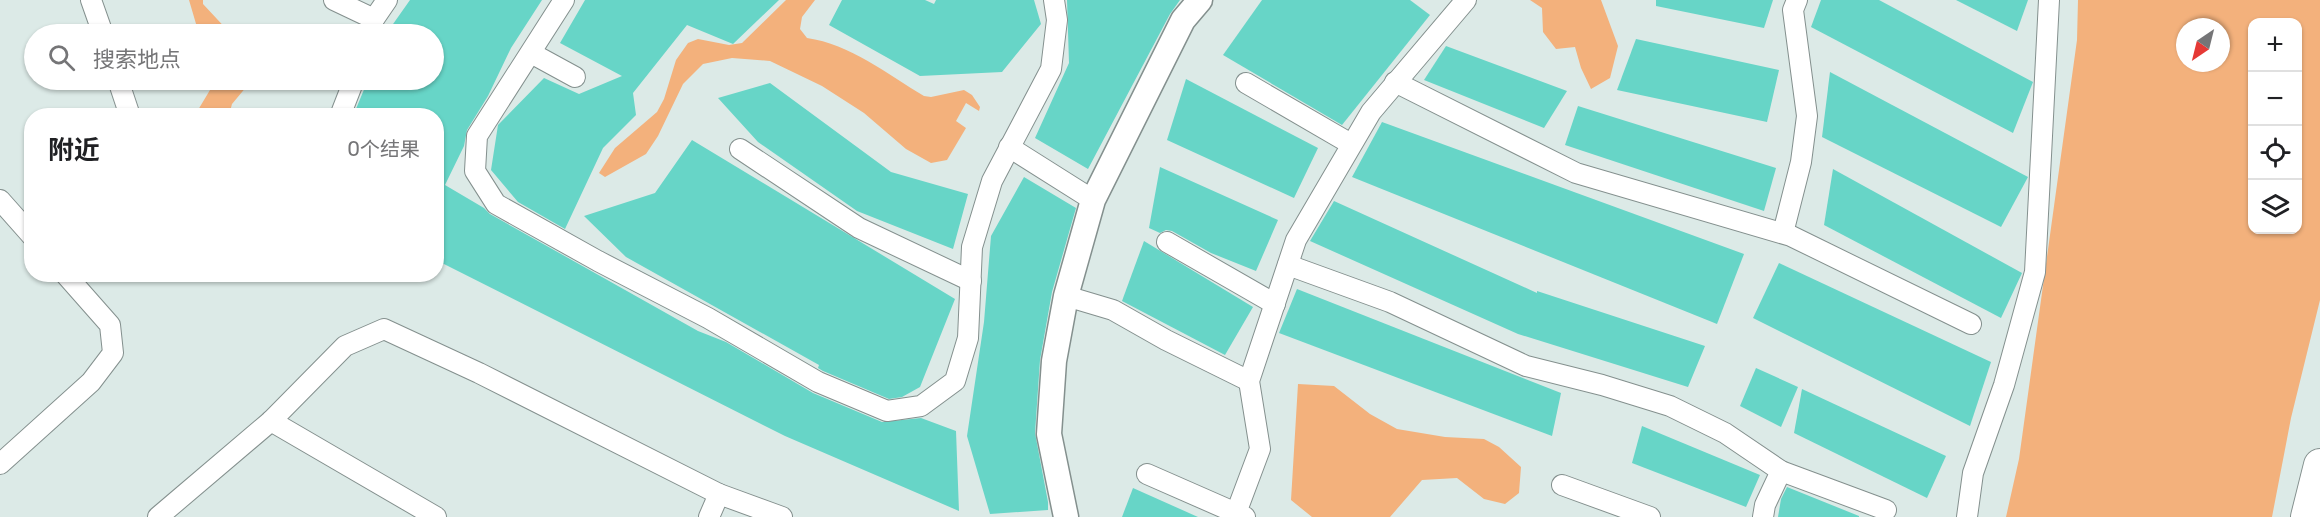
<!DOCTYPE html>
<html lang="zh">
<head>
<meta charset="utf-8">
<style>
	:root { --surface:#fff; --page:#f6f6f6; --text:#202124; --muted:#757577; --line:#e0e0e0 }
	body { margin:0; font-family:Rubik,"Noto Sans SC",sans-serif; background:var(--page); color:var(--text) }
	.controls { position:absolute; right:18px; top:18px; display:grid; overflow:hidden; border-radius:12px; box-shadow:0 2px 4px #0004 }
	.controls button { width:54px; height:54px; display:grid; place-items:center; padding:0; border:0; border-bottom:2px solid var(--line); background:var(--surface); color:var(--text); font:30px sans-serif }
	.compass { position:absolute; left:2176px; top:18px; width:54px; height:54px; border-radius:50%; background:var(--surface); box-shadow:0 2px 4px #0004; rotate:215deg }
	.list { margin:0; padding:0; list-style:none }
	h2 { display:flex; justify-content:space-between; align-items:center; height:78px; margin:0; padding:0 24px; font-size:26px }
	h2 small { font-size:20px; font-weight:400; color:var(--muted) }
	.icon { flex:none; width:33px; height:33px; fill:none; stroke:currentColor; stroke-width:2; stroke-linecap:round; stroke-linejoin:round }
	.map { position:relative; flex:none; width:2320px; height:517px; overflow:hidden }
	.search { position:absolute; background:var(--surface); box-shadow:0 2px 4px #0004; left:24px; top:24px; width:420px; height:66px; display:flex; align-items:center; gap:15px; box-sizing:border-box; padding:0 21px; border-radius:33px; color:var(--muted); font-size:22px }
	.panel { position:absolute; background:var(--surface); box-shadow:0 2px 4px #0004; left:24px; top:108px; width:420px; height:174px; border-radius:24px }
	.map>svg:first-child { display:block }
	.water { fill:#f3b17c; fill-rule:evenodd }
	.building { fill:#67d5c7 }
	.lines { fill:none; stroke-linecap:round; stroke-linejoin:round }
	.minor-casing { stroke:#84908e; stroke-width:22 }
	.tertiary-casing { stroke:#84908e; stroke-width:27 }
	.trunk-casing { stroke:#84908e; stroke-width:34 }
	.minor { stroke:#fff; stroke-width:20 }
	.tertiary { stroke:#fff; stroke-width:24 }
	.trunk { stroke:#fff; stroke-width:32 }
</style>
</head>
<body>
<div class="map">
<svg width="2320" height="517" viewBox="0 0 2320 517">
	<rect width="100%" height="100%" fill="#dceae7"/>
	<!-- water -->
	<g class="water">
		<polygon points="189,0 203,0 203,4 231,34 199,34"/>
		<path d="M 786,0 L 815,0 L 802,17 L 800,29 L 807,38 C 850,44 887,74 924,96 L 931,97 L 964,90 L 972,95 L 980,107 L 979,111 L 966,103 L 956,121 L 966,128 L 947,160 L 931,163 L 906,149 L 864,113 L 822,86 L 770,61 L 732,58 L 703,64 L 683,84 L 658,136 L 646,154 L 605,177 L 599,173 L 615,148 L 657,112 L 664,99 L 676,60 L 688,43 L 698,39 L 729,45 L 742,43 Z"/>
		<polygon points="1530,0 1601,0 1618,46 1610,78 1591,89 1581,68 1575,47 1556,49 1543,32 1542,8"/>
		<path d="M 2078,0 L 2320,0 L 2320,300 L 2291,418 L 2272,517 L 2006,517 L 2019,459 L 2077,40 ZM 2298,22 L 2298,230 L 2252,230 L 2252,22 ZM 2185,27 L 2221,27 L 2221,63 L 2185,63 Z"/>
		<polygon points="216,80 252,80 232,104 229,115 195,115"/>
		<polygon points="1298,384 1334,386 1370,414 1397,429 1445,437 1484,439 1499,447 1521,467 1519,493 1505,504 1484,499 1457,478 1422,480 1390,517 1312,517 1291,500"/>
	</g>
	<!-- building -->
	<g class="building">
		<polygon points="410,0 542,0 511,48 488,96 467,130 464,146 445,185 484,208 490,214 698,331 726,342 813,393 882,422 921,418 956,431 959,511 785,436 436,260 436,116 353,116 368,80 434,80 434,34 386,34"/>
		<polygon points="585,0 779,0 733,44 687,25 633,93 636,115 603,148 565,229 518,202 491,170 498,125 544,78 579,94 622,76 560,43"/>
		<polygon points="842,0 925,0 934,4 936,0 1034,0 1041,24 1002,72 920,76 829,25"/>
		<polygon points="1067,0 1180,0 1170,14 1088,169 1035,138 1069,63"/>
		<polygon points="1262,0 1410,0 1430,15 1342,125 1223,55"/>
		<polygon points="1656,0 1773,0 1764,28 1656,6"/>
		<polygon points="1821,0 1879,0 2033,82 2013,133 1811,27"/>
		<polygon points="1956,0 2028,0 2017,31"/>
		<polygon points="1636,39 1779,70 1767,122 1617,90"/>
		<polygon points="1446,46 1567,91 1544,128 1424,80"/>
		<polygon points="1830,72 2028,177 2001,227 1822,137"/>
		<polygon points="1186,79 1318,148 1294,198 1167,140"/>
		<polygon points="770,83 891,172 968,194 953,249 857,211 758,142 718,98"/>
		<polygon points="1578,106 1776,168 1764,211 1565,145"/>
		<polygon points="1382,122 1744,254 1717,324 1352,177"/>
		<polygon points="692,140 955,299 920,387 902,397 889,399 823,371 818,368 819,365 626,257 584,216 655,193"/>
		<polygon points="1160,167 1278,220 1256,271 1211,253 1172,231 1166,230 1160,233 1149,228"/>
		<polygon points="1833,169 2022,273 2001,318 1824,225"/>
		<polygon points="1024,177 1076,208 1052,292 1040,360 1035,433 1048,502 1048,510 990,514 967,436 984,322 991,236"/>
		<polygon points="1334,201 1537,293 1537,291 1705,346 1688,387 1518,334 1310,241"/>
		<polygon points="1144,241 1253,307 1225,355 1122,301"/>
		<polygon points="1779,263 1991,362 1970,426 1753,318"/>
		<polygon points="1297,289 1561,393 1552,436 1279,333"/>
		<polygon points="1756,368 1798,387 1781,427 1740,406"/>
		<polygon points="1802,389 1946,456 1927,498 1794,433"/>
		<polygon points="1642,426 1760,475 1746,507 1632,463"/>
		<polygon points="1787,487 1859,516 1859,517 1778,517 1781,499"/>
		<polygon points="1133,488 1198,517 1122,517"/>
	</g>
	<g class="lines">
		<defs>
			<g id="minor">
				<polyline points="91,0 103,34"/>
				<polyline points="334,0 374,19"/>
				<polyline points="564,0 477,136 475,171 496,204 598,261 708,318 818,382 887,411 921,406 955,381 968,338 972,247 992,181 1051,69 1057,20 1054,0"/>
				<polyline points="369,34 374,19 387,0"/>
				<polyline points="531,53 575,77"/>
				<polyline points="118,80 130,116"/>
				<polyline points="1395,82 1576,173 1791,236 1971,324"/>
				<polyline points="1246,83 1351,144"/>
				<polyline points="340,116 354,80"/>
				<polyline points="1009,147 1093,200"/>
				<polyline points="740,149 859,228 971,281"/>
				<polyline points="0,200 32,236"/>
				<polyline points="1783,233 1801,162 1807,116 1793,10 1797,0"/>
				<polyline points="1167,242 1275,304"/>
				<polyline points="1288,265 1390,302 1526,366 1602,385 1670,406 1725,433 1781,471 1886,510"/>
				<polyline points="1066,296 1113,310 1166,340 1249,381"/>
				<polyline points="271,421 436,517"/>
				<polyline points="0,464 91,382 113,353 110,325 65,274"/>
				<polyline points="1147,474 1245,517"/>
				<polyline points="1562,485 1650,517"/>
				<polyline points="1236,513 1260,449 1249,381 1296,240 1371,112 1466,0"/>
				<polyline points="158,517 271,421 345,346 384,329 479,373 719,494"/>
				<polyline points="709,517 719,494 782,517"/>
				<polyline points="1763,517 1765,505 1781,471"/>
				<polyline points="1967,517 1973,473 2004,385 2035,272 2049,0"/>
			</g>
			<polyline id="tertiary" points="1066,517 1049,434 1054,361 1066,296 1093,200 1183,20 1200,0"/>
			<polyline id="trunk" points="2307,517 2320,465"/>
		</defs>
		<!-- minor casing -->
		<use href="#minor" class="minor-casing"/>
		<!-- tertiary casing -->
		<use href="#tertiary" class="tertiary-casing"/>
		<!-- trunk casing -->
		<use href="#trunk" class="trunk-casing"/>
		<!-- minor -->
		<use href="#minor" class="minor"/>
		<!-- tertiary -->
		<use href="#tertiary" class="tertiary"/>
		<!-- trunk -->
		<use href="#trunk" class="trunk"/>
	</g>
</svg>
<div class="controls">
<button>+</button>
<button>−</button>
<button><svg class="icon" aria-label="locate" viewBox="0 0 24 24"><circle cx="12" cy="12" r="6"/><path d="M12 2v4M12 18v4M2 12h4M18 12h4"/></svg></button>
<button><svg class="icon" aria-label="layers" viewBox="0 0 24 24"><path d="M12 4l9 5-9 5-9-5zM3 14l9 5 9-5"/></svg></button>
</div>
<svg class="compass" viewBox="-18 -18 36 36"><path d="M0-13l5 13h-10z" fill="#e53935"/><path d="M0 13l5-13h-10z" fill="#757577"/></svg>
<div class="search"><svg class="icon" aria-label="search" viewBox="0 0 24 24"><circle cx="10" cy="10" r="6"/><path d="M15 15l6 6"/></svg>搜索地点</div>
<section class="panel">
<h2>附近<small>0个结果</small></h2>
<ul class="list">
</ul>
</section>
</div>
</body>
</html>
